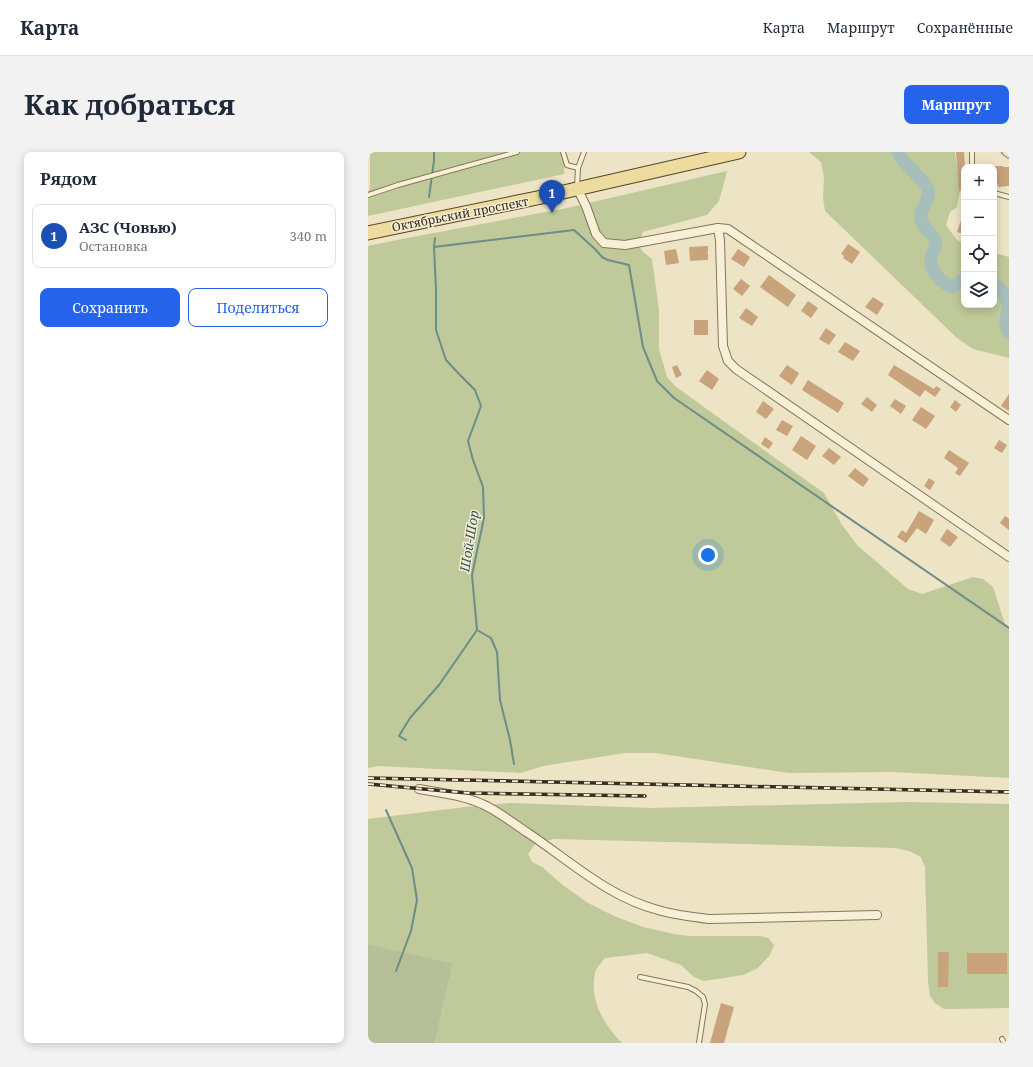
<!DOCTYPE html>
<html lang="ru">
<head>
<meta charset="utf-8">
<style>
	:root { --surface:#fff; --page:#f2f2f3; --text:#1f2937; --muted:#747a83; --line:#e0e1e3; --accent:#2563eb }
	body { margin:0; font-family:"Noto Serif",serif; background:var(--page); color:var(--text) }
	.controls { position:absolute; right:12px; top:12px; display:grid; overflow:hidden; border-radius:8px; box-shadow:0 2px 10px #0003 }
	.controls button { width:36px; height:36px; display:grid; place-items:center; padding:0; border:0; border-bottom:1px solid var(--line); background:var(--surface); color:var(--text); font:20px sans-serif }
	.you { position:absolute; left:340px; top:403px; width:14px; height:14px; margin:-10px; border:3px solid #fff; border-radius:50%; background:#1a73e8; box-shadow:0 0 0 6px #1a73e833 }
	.badge { display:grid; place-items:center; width:26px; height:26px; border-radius:50%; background:var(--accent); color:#fff; font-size:13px; font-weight:700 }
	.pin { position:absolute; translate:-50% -33px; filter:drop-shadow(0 1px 2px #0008) }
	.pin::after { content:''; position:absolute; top:21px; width:14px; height:12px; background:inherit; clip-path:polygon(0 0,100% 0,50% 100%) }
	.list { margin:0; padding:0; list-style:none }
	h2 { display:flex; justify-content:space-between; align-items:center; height:52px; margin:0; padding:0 16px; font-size:17px }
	h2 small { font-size:13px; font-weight:400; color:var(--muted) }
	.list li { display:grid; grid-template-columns:26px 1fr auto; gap:12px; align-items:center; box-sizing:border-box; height:64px; margin:0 8px 8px; padding:0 8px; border:1px solid var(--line); border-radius:8px }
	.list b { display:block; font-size:15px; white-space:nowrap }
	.list p { margin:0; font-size:13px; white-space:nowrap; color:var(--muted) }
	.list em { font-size:13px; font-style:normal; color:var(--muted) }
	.actions { display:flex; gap:8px; padding:12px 16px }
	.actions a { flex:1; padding:9px 0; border:1px solid var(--accent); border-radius:8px; text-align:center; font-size:14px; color:var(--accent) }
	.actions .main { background:var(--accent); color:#fff }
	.icon { flex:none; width:22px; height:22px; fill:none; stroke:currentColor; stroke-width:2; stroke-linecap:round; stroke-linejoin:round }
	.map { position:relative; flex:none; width:641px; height:891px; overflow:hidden; border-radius:8px }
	header { display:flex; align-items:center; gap:24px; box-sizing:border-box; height:56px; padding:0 20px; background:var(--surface); border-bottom:1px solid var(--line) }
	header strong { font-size:19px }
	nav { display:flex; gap:22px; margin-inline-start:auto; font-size:14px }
	.intro { display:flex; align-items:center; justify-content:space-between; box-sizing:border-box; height:96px; padding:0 24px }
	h1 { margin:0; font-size:28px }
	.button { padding:10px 18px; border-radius:8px; background:var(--accent); color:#fff; font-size:14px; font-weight:700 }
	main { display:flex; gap:24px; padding:0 24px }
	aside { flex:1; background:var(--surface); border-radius:8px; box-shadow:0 2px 10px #0003 }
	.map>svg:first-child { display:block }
	.green { fill:#bfc999 }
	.cemetery { fill:#b6bf97 }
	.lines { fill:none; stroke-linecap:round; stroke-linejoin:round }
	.stream { stroke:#6d8d88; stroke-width:2 }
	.river { stroke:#a6bfba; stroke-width:13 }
	.building { fill:#c8a37c }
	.service-casing { stroke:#85765b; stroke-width:6 }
	.minor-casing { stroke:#85765b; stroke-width:10 }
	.primary-casing { stroke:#53442f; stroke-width:15 }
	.service { stroke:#f7f0d7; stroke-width:4 }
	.minor { stroke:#f7f0d7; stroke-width:8 }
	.primary { stroke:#eddc9e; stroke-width:13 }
	.rail-casing { stroke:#362c1f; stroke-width:3.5 }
	.rail { stroke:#f4edd3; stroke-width:2; stroke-dasharray:6; stroke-linecap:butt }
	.labels { text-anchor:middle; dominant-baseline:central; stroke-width:3; stroke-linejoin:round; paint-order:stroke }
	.street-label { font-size:12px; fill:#362c1f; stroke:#f4edd3 }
	.water-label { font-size:13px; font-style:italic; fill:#2f5455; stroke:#f4edd3 }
</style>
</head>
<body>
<header>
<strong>Карта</strong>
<nav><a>Карта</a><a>Маршрут</a><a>Сохранённые</a></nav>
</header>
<div class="intro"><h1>Как добраться</h1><a class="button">Маршрут</a></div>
<main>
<aside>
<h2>Рядом<small></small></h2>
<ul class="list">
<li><span class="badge" style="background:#1a4fb4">1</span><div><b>АЗС (Човью)</b><p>Остановка</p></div><em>340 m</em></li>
</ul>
<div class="actions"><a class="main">Сохранить</a><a>Поделиться</a></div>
</aside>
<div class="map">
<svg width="641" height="891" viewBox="0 0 641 891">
	<rect width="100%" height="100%" fill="#ece4c4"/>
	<!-- green -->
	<g class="green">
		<polygon points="2,0 197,0 196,22 0,64 0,44 2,36"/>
		<polygon points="441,0 587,0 592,39 589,55 582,60 578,73 589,88 596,91 596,153 626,153 626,101 641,105 641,206 605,197 589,186 457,59 455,46 456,25 453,10"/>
		<path d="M 359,19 L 351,49 L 339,63 L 275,80 C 268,95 272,98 284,107 L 291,158 L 291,197 L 299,225 L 307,234 L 347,263 L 456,341 L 474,373 L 489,393 L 540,437 L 554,442 L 605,425 L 615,427 L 625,435 L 637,472 L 641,475 L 641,626 L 524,620 L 421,621 L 288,601 L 257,601 L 175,614 L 153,621 L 10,614 L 0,616 L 0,94 L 34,87 L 199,56 Z"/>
		<path d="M 540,650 L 641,652 L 641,856 L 576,857 L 567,851 L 562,844 L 560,829 L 557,715 L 553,705 L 541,699 L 527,696 L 186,687 L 167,692 L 160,702 L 164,710 L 174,715 L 196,734 L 220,751 L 246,764 L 275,775 L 306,782 L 322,784 L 392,784 L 400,786 L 406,793 L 402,803 L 390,816 L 375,823 L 336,829 L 326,825 L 313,813 L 279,801 L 237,806 C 234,810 228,816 227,821 C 221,848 236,873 254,891 L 67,891 L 85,811 L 0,792 L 0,667 L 97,655 L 142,651 L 283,656 Z"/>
	</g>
	<!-- cemetery -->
	<polygon class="cemetery" points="0,792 85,811 67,891 0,891"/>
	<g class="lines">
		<!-- stream -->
		<g class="stream">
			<polyline points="61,45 66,9 66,0"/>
			<polyline points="66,95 206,78 227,97 234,105 240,108 261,113 275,195 289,229 306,246 641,476"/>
			<polyline points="109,478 123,486 129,500 132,548 142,588 146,612"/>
			<polyline points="38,588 31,584 42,566 71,533 109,478 104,423 116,366 115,335 105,308 100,289 113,254 107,238 92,223 78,208 68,178 68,137 66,95 67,86"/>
			<polyline points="18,658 44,716 49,748 43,779 28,819"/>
		</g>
		<!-- river -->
		<g class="river">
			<path d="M 530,0 C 531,3 533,6 535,8 C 540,15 559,31 560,38 C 562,46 555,54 553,62 C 551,75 562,78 567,88 C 569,93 566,97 564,102 C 559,117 571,129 584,135 L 592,131 L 596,127"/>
			<path d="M 626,132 C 633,135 639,146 640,153 C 641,165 634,168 641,181"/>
		</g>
	</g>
	<!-- building -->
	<g class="building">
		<polygon points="588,0 596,0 597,15 596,15 596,39 591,39"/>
		<polygon points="626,14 635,14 635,15 641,15 641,34 630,35 630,33 626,33"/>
		<polygon points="595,63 596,63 596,82 589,80"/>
		<polygon points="480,92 492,100 484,112 475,106 476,104 473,102"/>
		<polygon points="340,94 340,100 339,101 340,102 340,108 322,109 321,95"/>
		<polygon points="308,97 311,111 298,113 296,99"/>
		<polygon points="370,97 382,105 376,115 363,107"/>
		<polygon points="401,123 428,143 420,155 392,135"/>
		<polygon points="373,127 382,134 374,144 365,137"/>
		<polygon points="505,145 516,152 509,163 497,155"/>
		<polygon points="440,149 450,156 443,166 433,159"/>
		<polygon points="378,156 390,165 384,174 371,166"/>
		<rect x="326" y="168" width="14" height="15"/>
		<polygon points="458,176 468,183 461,193 451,187"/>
		<polygon points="477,190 492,199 485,209 470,200"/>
		<polygon points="309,213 314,223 308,226 304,215"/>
		<polygon points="419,213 431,221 424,233 411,224"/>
		<polygon points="526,213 566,237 568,234 573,237 567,245 557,238 552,245 520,223"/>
		<polygon points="339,218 351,227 344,238 331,229"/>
		<polygon points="440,228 476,251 470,261 434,238"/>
		<polygon points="641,242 641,259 633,254"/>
		<polygon points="499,245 509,253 504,260 493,252"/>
		<polygon points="527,247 538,254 533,262 522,254"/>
		<polygon points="587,248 593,253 588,260 582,255"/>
		<polygon points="395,249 406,257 398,267 388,260"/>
		<polygon points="553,255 567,264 558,277 544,268"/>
		<polygon points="414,268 425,274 419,284 408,278"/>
		<polygon points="433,284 448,294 439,308 424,298"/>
		<polygon points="397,285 405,291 401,297 393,292"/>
		<polygon points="631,288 639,293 634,301 626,296"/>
		<polygon points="461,296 473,305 466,313 454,304"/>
		<polygon points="581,298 601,311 592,324 587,321 590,316 576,306"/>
		<polygon points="487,316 501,327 495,335 480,324"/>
		<polygon points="561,326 567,330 562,338 556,334"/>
		<polygon points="551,359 566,368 558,382 549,376 538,391 529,385 534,378 538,381"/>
		<polygon points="637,364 641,367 641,378 632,371"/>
		<polygon points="579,377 590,385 582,395 572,388"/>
		<polygon points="570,800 581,800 580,835 570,835"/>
		<rect x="599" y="801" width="40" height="21"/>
		<polygon points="353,851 366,855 356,891 342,891"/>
	</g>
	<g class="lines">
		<defs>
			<g id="service">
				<polyline points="195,0 199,13 210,16"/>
				<polyline points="604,0 604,15"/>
				<polyline points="636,0 641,4"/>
				<polyline points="209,35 210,16 216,0"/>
				<polyline points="626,41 641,45"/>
				<polyline points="0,43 30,33 149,0"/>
				<polyline points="272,825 320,835 328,839 335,845 337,852 331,891"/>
				<polyline points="634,887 636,891"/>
			</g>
			<g id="minor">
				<polyline points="209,36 218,54 228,82 236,91 257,93 350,76 360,77 641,268"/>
				<polyline points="350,76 352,88 355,194 360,209 368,217 641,405"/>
				<path d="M 51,637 C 72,641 94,643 114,652 C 129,658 146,672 160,681 C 202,709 240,745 290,758 C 307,763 324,765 341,767 L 509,763"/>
			</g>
			<polyline id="primary" points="0,81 169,46 371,0"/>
		</defs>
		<!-- service casing -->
		<use href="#service" class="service-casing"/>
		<!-- minor casing -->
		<use href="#minor" class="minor-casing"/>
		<!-- primary casing -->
		<use href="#primary" class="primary-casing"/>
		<!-- service -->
		<use href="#service" class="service"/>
		<!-- minor -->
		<use href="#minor" class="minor"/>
		<!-- primary -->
		<use href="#primary" class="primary"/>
		<defs>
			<g id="rail">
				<polyline points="0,626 641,640"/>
				<polyline points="0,632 100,641 277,644"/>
			</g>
		</defs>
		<!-- rail casing -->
		<use href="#rail" class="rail-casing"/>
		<!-- rail -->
		<use href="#rail" class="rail"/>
	</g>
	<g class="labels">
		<!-- street labels -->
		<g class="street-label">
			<text transform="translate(92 62) rotate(-11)">Октябрьский проспект</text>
		</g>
		<!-- water labels -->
		<g class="water-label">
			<text transform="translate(101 389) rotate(-81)">Шой-Шор</text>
		</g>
	</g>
</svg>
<div class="controls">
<button>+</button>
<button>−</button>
<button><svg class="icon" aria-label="locate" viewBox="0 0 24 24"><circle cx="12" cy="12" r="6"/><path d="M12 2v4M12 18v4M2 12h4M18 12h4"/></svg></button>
<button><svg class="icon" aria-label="layers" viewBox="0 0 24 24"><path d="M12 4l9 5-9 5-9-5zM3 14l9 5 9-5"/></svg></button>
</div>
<div class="you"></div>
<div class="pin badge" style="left:184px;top:61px;background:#1a4fb4">1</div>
</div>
</main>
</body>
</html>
